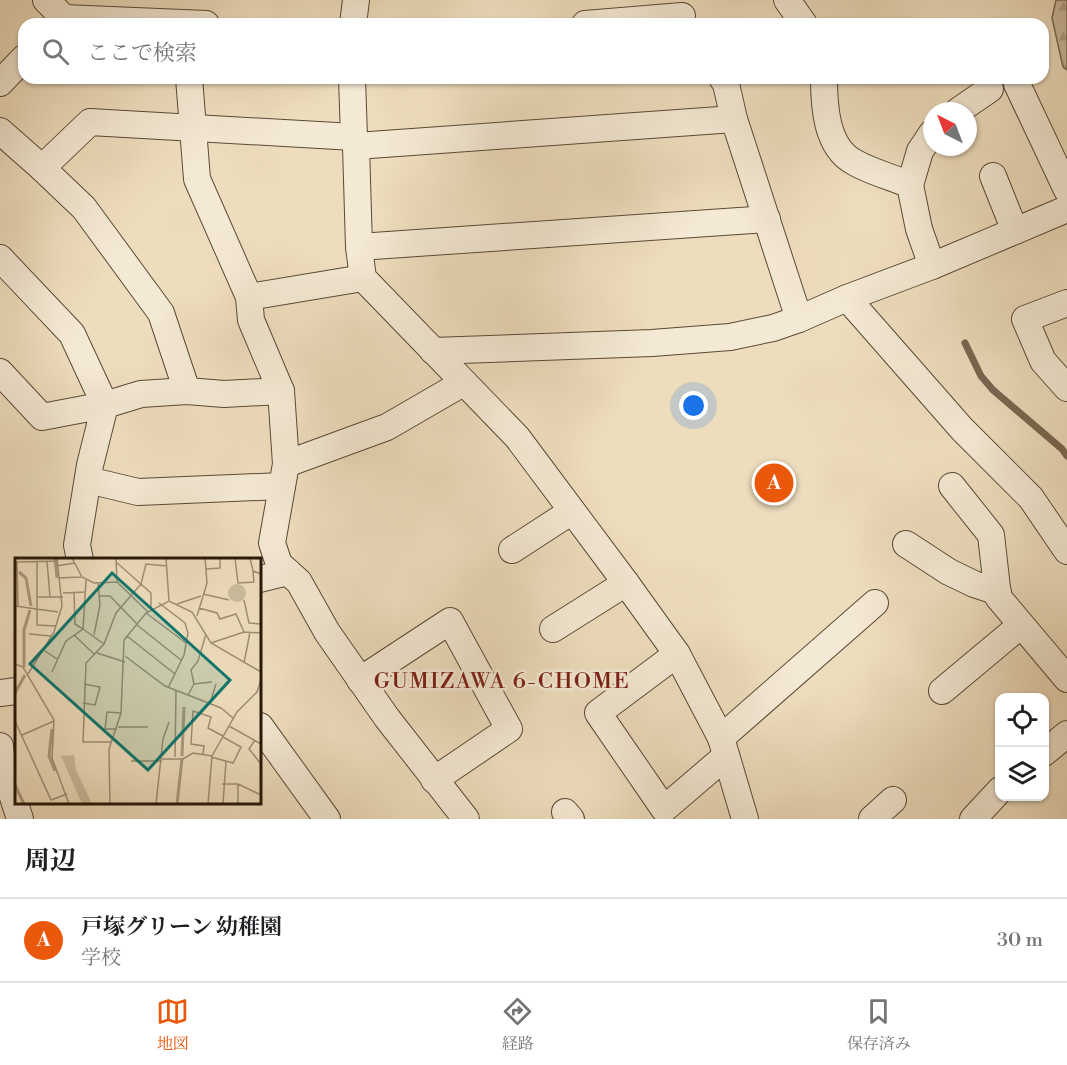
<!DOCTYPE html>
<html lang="ja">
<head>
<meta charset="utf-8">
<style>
	:root { --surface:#fff; --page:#f2f2f2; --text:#202124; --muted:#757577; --line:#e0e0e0; --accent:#ea580c }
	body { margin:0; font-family:"Libre Bodoni","Noto Serif JP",serif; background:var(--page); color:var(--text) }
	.controls { position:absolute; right:18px; bottom:18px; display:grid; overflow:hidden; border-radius:12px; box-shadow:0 2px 4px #0004 }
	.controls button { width:54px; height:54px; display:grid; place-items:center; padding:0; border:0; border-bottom:2px solid var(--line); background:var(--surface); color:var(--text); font:30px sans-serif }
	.compass { position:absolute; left:923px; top:102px; width:54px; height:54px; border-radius:50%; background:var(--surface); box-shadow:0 2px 4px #0004; rotate:318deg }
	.you { position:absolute; left:694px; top:406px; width:21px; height:21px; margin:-15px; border:4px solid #fff; border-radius:50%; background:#1a73e8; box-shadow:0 0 0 9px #1a73e833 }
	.badge { display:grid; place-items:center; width:39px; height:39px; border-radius:50%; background:var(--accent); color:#fff; font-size:20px; font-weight:700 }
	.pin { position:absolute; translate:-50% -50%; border:3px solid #fff; box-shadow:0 2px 6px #0006 }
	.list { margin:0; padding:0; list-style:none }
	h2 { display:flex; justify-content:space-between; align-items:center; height:78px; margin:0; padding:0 24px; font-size:26px }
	h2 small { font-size:20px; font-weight:400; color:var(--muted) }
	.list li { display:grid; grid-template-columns:39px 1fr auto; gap:18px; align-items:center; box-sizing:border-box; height:84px; padding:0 24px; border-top:2px solid var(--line) }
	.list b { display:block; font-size:22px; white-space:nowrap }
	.list p { margin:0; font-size:20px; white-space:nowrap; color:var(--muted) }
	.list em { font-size:20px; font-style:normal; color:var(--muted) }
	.icon { flex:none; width:33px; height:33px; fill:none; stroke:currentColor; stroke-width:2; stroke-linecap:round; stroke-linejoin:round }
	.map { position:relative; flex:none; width:1067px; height:819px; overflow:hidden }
	.search { position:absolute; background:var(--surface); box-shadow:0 2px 4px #0004; left:18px; right:18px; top:18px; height:66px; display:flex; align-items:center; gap:15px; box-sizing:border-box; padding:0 21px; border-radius:18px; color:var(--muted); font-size:22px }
	.sheet { height:162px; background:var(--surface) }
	nav { display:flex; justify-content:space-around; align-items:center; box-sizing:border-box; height:84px; border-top:2px solid var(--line); background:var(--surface); font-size:16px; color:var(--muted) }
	nav a { display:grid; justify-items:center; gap:3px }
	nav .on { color:var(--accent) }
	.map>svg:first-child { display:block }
	.forest { fill:url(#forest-firs); stroke:#7a6a53; stroke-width:1.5 }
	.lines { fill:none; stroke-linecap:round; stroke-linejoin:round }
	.stream { stroke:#77664f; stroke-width:7 }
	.minor-casing { stroke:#5a4935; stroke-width:28 }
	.minor { stroke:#f4e9d4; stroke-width:26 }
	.labels { text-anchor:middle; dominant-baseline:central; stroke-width:5; stroke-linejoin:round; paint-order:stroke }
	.neighbourhood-label { font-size:22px; letter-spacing:1.5px; fill:#7a1f14; stroke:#f4e9d4 }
	.inset-river { fill:none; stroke:#ab9a7f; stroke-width:3 }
	.inset-road { fill:none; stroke:#9f8e75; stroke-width:1.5 }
	.view { fill:#0f766e; fill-opacity:0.15; stroke:#0f766e; stroke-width:3 }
	.inset-edge { fill:none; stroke:#281808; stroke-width:3 }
</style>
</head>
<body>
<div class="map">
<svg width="1067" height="819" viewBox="0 0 1067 819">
	<defs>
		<pattern id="forest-firs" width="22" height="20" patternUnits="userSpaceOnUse" patternTransform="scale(1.5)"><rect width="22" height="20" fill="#ccbc9e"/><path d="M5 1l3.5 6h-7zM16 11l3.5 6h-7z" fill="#afa187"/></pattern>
	</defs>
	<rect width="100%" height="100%" fill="#eeddbd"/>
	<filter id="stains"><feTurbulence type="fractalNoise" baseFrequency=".00333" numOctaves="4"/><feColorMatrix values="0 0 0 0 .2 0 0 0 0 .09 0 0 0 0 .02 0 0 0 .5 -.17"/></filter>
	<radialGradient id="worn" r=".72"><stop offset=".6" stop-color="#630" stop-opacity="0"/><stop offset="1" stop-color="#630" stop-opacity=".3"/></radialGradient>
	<!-- forest -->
	<polygon class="forest" points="1056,0 1067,0 1067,70 1063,67 1052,18"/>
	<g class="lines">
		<!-- stream -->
		<polyline class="stream" points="965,343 981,376 993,390 1062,449 1067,456"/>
		<defs>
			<g id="minor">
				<polyline points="46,0 64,18"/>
				<polyline points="787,0 804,24"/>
				<polyline points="58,24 64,18 206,24"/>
				<polyline points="353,24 356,0"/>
				<polyline points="585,24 682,16"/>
				<polyline points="189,78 197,179 249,297 251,320 281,391 286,464 272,543 279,564 299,582 327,632 387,718 466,819"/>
				<polyline points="352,78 354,137 356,146 359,247 363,278 517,437 626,583 677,654 721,738 745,819"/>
				<polyline points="722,78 726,84 734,119 799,319"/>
				<path d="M 824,78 C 824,106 826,147 854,162 C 871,172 892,177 910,185 L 919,229 L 932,266"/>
				<polyline points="0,83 24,58"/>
				<polyline points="1017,84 1067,190"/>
				<polyline points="958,111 990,89"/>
				<polyline points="0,131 42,168 84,208 161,313 187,391"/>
				<polyline points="356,146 734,119"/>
				<polyline points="42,168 90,122 354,137"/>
				<polyline points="993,176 1015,231"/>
				<polyline points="910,185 920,151 932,133"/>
				<polyline points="359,247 767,219"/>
				<polyline points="0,258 72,334 105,405 141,394 187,391 224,394 281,391"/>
				<polyline points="249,297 363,278"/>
				<polyline points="847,298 962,429 1031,498 1067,551"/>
				<polyline points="1067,303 1025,319 1043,361 1067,388"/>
				<polyline points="433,351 652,343 730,337 773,328 799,319 847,298 932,266 1067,209"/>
				<polyline points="0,372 42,417 105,405 90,465 77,545 80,560"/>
				<polyline points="286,464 387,427 463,383"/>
				<polyline points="88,480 138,492 282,486"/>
				<polyline points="952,486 991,535 998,597 1067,679"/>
				<polyline points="906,544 949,572 974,584 998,592"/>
				<polyline points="512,550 572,511"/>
				<polyline points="260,579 288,572"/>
				<polyline points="553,629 626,583"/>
				<polyline points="677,654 598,713 664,809 726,756"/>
				<polyline points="360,680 450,621 509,729 434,780"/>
				<polyline points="942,691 1021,625"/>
				<polyline points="0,693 16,691"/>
				<polyline points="260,726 327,819"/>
				<polyline points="721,738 875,603"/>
				<polyline points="0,746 2,763 20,819"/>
				<polyline points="1044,753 1067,734"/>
				<polyline points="565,812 571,819"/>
				<polyline points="872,819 893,800"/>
				<polyline points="973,819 1000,790"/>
			</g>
		</defs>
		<!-- minor casing -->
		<use href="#minor" class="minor-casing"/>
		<!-- minor -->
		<use href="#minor" class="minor"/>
	</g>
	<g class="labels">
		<!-- neighbourhood labels -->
		<g class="neighbourhood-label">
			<text x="502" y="681">GUMIZAWA 6-CHOME</text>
		</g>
	</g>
	<!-- overview -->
	<g transform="translate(15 558)">
		<rect width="246" height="246" fill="#eeddbd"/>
		<path d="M213 35a9 9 0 1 1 18 0a9 9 0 1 1-18 0Z" fill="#ccbc9e"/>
		<path d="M 59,197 L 61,212 L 77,246 L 67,246 L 46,198 Z" fill="#ccbc9e"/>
		<path class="inset-river" d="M 40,0 L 42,20M 4,14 L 11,20 L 16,48M 9,109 L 9,72 L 15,52M 0,135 L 10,117M 37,171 L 34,198 L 40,213M 167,198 L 169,149M 0,227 L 9,246M 162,246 L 167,201"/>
		<path class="inset-road" d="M 57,0 L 67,19 L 79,25 L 102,24 L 133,54M 101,0 L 102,24M 151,0 L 154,43M 220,0 L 223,25 L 239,24 L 238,13M 235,0 L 238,13 L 246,16M 32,3 L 35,39M 1,4 L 42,3M 2,4 L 3,48M 22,4 L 22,67 L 41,68M 101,4 L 136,35 L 136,51M 41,8 L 60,5M 191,11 L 205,10 L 205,0M 43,20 L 66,19M 71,22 L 68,71 L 89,86M 48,35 L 71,34M 188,36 L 214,42M 85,38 L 95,38 L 122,66M 23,39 L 48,39M 229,42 L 234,65 L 246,66M 144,45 L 170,65 L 173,75 L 169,97 L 153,130M 162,46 L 186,38M 0,48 L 43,54M 184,50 L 202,55 L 205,61 L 221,56 L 229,74M 131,55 L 171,85M 182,58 L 192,25 L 190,0M 122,67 L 166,102M 14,76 L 36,78M 59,77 L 80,97M 79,77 L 85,47 L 83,25M 112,78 L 160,116M 196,85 L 229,74 L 246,75M 27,91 L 42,101M 82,95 L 110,104M 110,98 L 150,128 L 206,150 L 218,160M 229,105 L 235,74M 0,106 L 8,109 L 39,162 L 37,200 L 54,246M 37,114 L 51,83 L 68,71 L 60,66 L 59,34M 13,116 L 39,74 L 47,48 L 42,0M 179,126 L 197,124M 173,137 L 179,126 L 176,112 L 183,103 L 191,76M 68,145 L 80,147 L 85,129 L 69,126M 195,145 L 201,126M 0,163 L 36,242 L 52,236M 214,168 L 246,186M 103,169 L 133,169M 102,171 L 90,171 L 92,154 L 106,155M 7,177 L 39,163M 240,182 L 234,191 L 246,206M 96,184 L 68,184 L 71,105 L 89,86 L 101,55 L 126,26 L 131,6 L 152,8M 188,196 L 189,188 L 176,186 L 178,153 L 196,159 L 193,170 L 208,178M 160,199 L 161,133M 196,199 L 218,205 L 226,189 L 208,179M 147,201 L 168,201 L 178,195 L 197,198M 116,203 L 147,203M 207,226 L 223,226 L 246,237M 223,226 L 223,246M 95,246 L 94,191 L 106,155 L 109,82 L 131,55 L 154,43 L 177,54 L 196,85 L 246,114M 141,246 L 148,181 L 154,164M 193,246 L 197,198 L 222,154 L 242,134 L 246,122M 208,246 L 211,203"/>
		<path class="view" d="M 97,15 L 215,122 L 133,212 L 15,106 Z"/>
		<rect width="246" height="246" class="inset-edge"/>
	</g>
	<rect width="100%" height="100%" filter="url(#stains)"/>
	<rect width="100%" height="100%" fill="url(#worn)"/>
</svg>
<div class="controls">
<button><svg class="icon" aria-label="locate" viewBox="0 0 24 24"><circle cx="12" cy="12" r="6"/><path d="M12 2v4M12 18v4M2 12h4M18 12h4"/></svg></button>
<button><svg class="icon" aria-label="layers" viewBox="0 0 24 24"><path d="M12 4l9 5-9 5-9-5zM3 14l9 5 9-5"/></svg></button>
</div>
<svg class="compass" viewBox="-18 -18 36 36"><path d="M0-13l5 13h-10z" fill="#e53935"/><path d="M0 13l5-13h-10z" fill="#757577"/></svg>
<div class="you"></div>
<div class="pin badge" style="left:774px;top:483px">A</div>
<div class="search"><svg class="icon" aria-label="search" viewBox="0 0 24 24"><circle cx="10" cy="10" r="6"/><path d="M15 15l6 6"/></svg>ここで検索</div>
</div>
<section class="sheet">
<h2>周辺<small></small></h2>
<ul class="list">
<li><span class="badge">A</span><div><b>戸塚グリーン 幼稚園</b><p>学校</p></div><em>30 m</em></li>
</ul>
</section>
<nav>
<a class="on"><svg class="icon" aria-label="map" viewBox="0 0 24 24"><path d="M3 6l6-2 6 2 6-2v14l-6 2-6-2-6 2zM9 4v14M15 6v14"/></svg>地図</a>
<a><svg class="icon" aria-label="directions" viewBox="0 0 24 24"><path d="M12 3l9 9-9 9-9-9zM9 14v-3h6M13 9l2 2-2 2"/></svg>経路</a>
<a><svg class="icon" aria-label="saved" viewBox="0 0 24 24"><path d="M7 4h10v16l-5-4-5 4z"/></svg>保存済み</a>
</nav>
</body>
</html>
